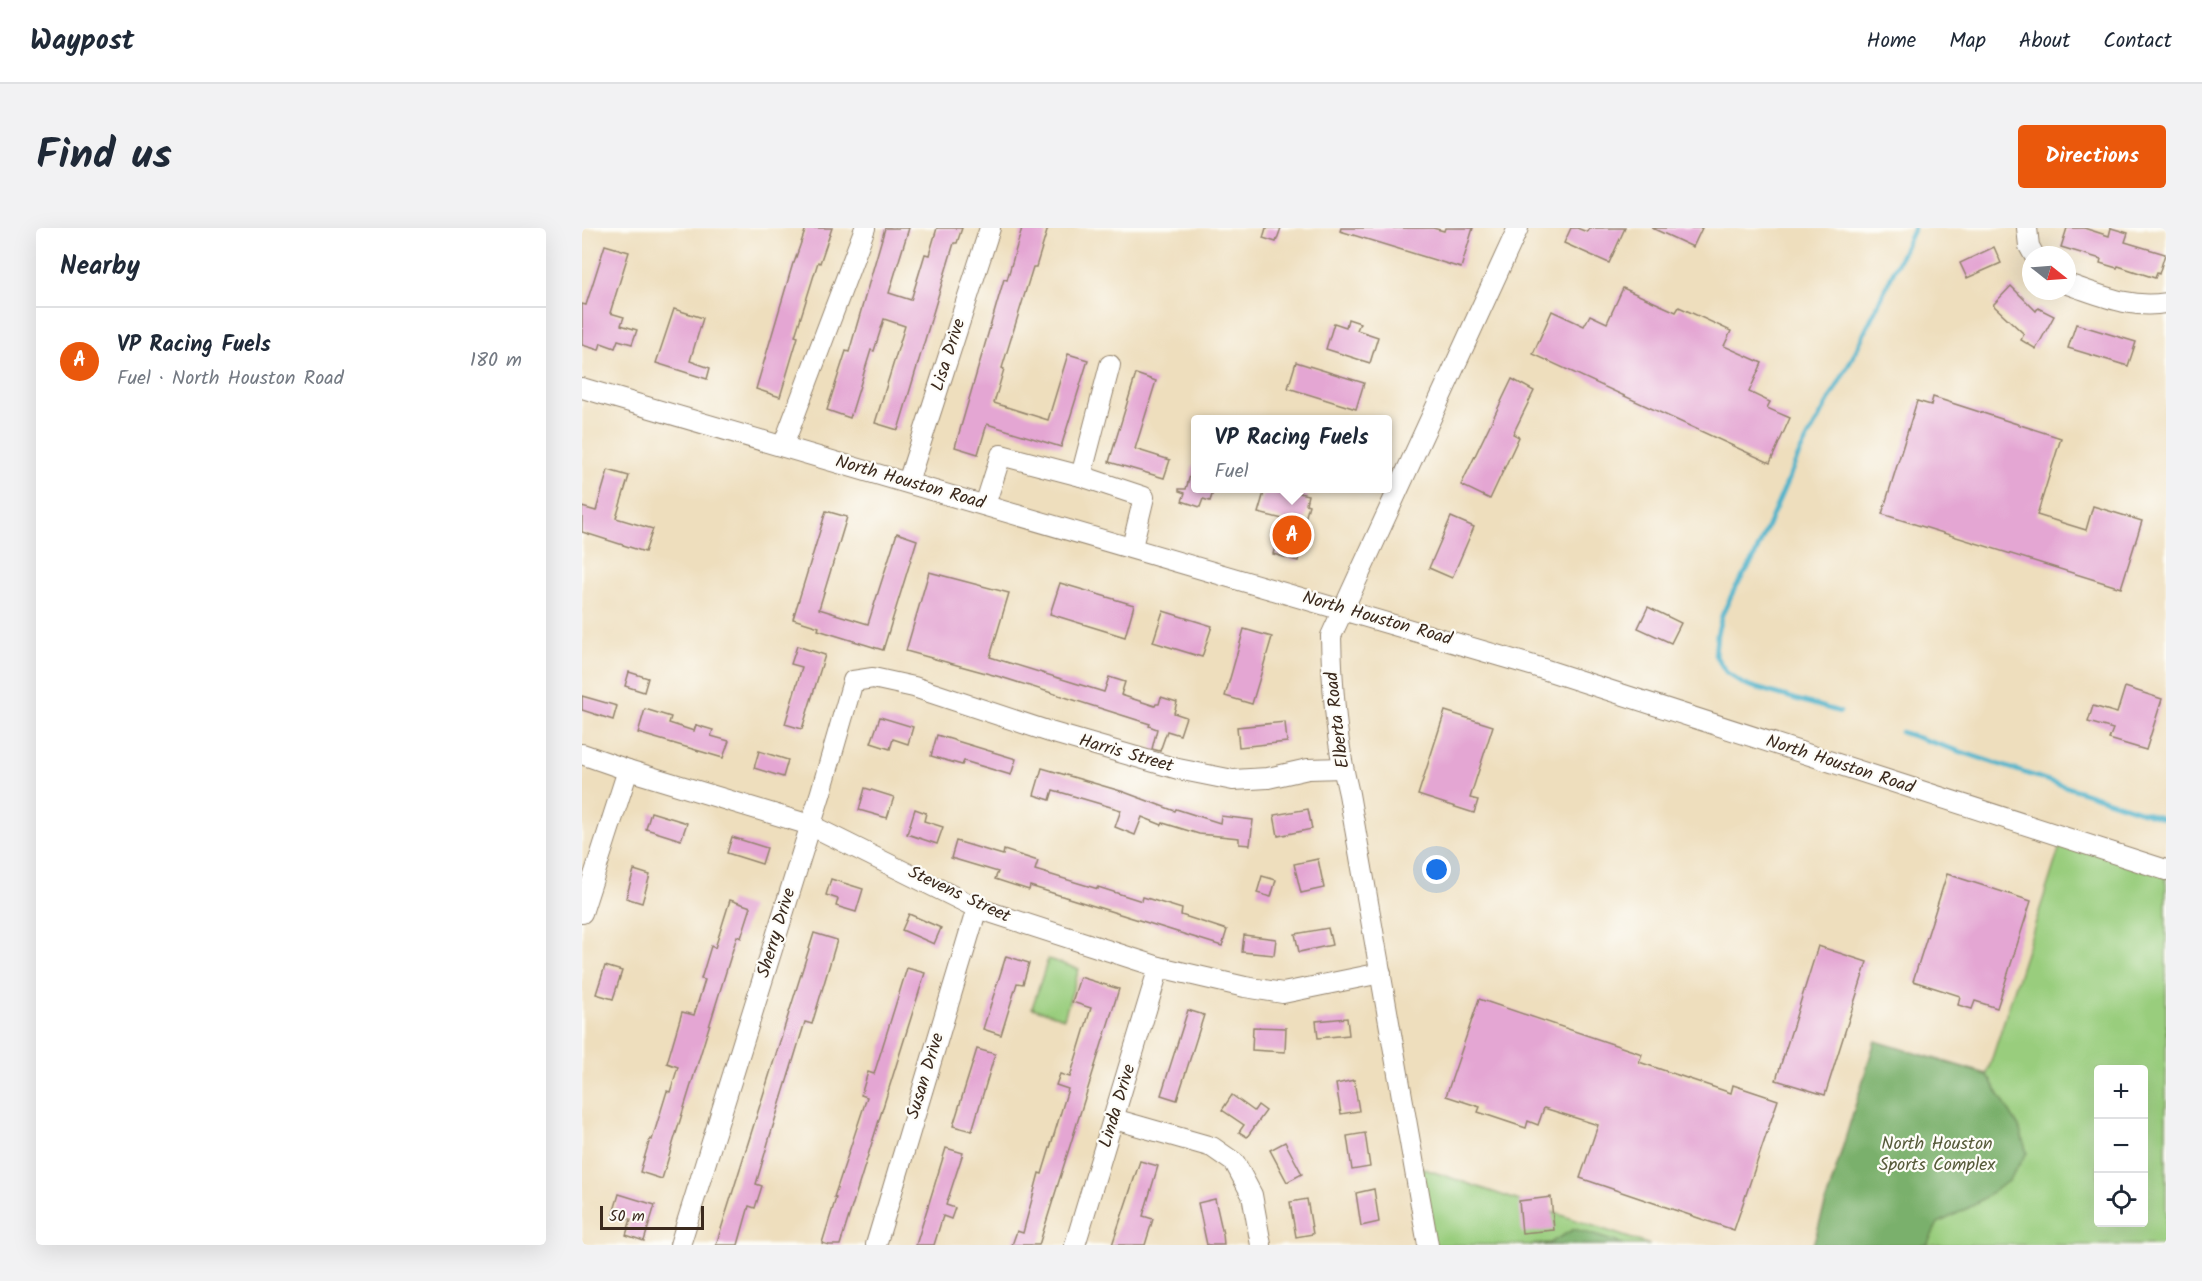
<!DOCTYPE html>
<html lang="en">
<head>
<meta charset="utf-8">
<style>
	:root { --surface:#fff; --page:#f2f2f3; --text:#1f2937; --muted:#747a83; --line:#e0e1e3; --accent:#ea580c }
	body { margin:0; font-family:Kalam,sans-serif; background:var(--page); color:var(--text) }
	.controls { position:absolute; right:18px; bottom:18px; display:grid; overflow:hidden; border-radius:6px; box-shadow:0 6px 24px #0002 }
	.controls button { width:54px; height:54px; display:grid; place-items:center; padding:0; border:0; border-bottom:2px solid var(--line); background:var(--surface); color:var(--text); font:30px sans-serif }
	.compass { position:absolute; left:1440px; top:18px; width:54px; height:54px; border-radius:50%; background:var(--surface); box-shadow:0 6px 24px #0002; rotate:107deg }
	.scale { position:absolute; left:18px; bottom:15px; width:104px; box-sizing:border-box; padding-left:6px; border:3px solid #3b2a1e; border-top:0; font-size:16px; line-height:21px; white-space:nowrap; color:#3b2a1e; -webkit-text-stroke:4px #fdfcf7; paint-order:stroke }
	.you { position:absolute; left:855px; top:642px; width:21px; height:21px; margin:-15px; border:4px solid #fff; border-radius:50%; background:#1a73e8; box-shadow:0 0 0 9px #1a73e833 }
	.badge { display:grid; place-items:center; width:39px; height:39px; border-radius:50%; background:var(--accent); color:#fff; font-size:20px; font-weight:700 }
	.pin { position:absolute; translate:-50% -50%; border:3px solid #fff; box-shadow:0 2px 6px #0006 }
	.popup { position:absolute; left:609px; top:187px; width:201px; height:78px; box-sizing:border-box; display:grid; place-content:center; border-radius:6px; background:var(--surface); filter:drop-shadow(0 2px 4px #0005); font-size:20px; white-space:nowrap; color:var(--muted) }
	.popup b { font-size:22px; color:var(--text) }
	.popup::after { content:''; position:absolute; left:50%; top:100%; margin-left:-12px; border:12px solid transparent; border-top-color:var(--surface) }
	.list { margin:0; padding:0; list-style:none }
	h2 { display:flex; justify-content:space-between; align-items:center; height:78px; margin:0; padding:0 24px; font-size:26px }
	h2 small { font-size:20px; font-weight:400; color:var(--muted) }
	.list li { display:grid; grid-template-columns:39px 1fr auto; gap:18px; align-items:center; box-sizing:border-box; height:108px; padding:0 24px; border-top:2px solid var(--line) }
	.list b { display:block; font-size:22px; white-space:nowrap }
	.list p { margin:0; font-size:20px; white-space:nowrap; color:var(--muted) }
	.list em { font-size:20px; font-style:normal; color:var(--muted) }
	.icon { flex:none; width:33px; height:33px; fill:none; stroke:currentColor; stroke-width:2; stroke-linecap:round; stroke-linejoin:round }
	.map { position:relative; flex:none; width:1584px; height:1017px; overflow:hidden; border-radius:6px }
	header { display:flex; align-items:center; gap:36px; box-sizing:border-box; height:84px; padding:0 30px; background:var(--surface); border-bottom:2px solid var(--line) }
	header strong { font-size:28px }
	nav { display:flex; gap:33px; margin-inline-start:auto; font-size:21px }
	.intro { display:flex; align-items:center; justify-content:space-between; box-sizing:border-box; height:144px; padding:0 36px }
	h1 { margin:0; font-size:42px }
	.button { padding:15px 27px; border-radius:6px; background:var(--accent); color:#fff; font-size:21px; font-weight:700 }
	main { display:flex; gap:36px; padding:0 36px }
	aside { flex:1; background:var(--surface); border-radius:6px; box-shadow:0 6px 24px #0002 }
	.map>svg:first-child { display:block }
	.green { fill:#99cd7d; stroke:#6a7c4e; stroke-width:1.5; fill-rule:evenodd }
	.forest { fill:#7ab06c; stroke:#5a6d45; stroke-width:1.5 }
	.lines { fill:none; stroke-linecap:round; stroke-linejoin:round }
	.stream { stroke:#4bb2ca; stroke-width:4.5 }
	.building { fill:#e4a6d3 }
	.minor-casing { stroke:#94846e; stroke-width:22 }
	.minor { stroke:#fff; stroke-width:20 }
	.labels { text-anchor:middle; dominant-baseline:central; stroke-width:4.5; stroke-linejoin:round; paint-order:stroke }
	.street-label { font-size:18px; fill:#3b2a1e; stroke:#fdfcf7 }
	.park-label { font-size:18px; fill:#575b3a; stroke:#fdfcf7 }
</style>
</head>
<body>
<header>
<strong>Waypost</strong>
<nav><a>Home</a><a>Map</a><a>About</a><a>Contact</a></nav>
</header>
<div class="intro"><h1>Find us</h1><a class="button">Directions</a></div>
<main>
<aside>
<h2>Nearby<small></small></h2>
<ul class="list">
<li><span class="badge">A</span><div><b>VP Racing Fuels</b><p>Fuel · North Houston Road</p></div><em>180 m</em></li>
</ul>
</aside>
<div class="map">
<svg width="1584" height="1017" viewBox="0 0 1584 1017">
	<rect width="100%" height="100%" fill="#fdfcf7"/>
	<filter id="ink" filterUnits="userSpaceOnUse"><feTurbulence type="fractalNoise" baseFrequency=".0167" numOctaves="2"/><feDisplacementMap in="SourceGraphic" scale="12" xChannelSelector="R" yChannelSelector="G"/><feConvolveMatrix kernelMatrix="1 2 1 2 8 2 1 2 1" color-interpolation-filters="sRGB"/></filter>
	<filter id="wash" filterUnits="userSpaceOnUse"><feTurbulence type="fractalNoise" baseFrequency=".008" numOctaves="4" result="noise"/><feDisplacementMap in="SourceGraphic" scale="24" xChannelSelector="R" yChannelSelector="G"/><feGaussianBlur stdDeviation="1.35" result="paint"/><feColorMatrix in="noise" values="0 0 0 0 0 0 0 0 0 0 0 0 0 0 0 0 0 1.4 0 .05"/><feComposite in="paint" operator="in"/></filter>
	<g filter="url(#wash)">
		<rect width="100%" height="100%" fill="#eedebd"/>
		<!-- green -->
		<g class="green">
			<path d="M 1481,609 L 1584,642 L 1584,1017 L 1231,1017 L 1293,813 L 1405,846 ZM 1516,842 L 1562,842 L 1562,994 L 1516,994 Z"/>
			<polygon points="466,731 497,741 482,790 450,780"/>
			<polygon points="831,937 1068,1017 845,1017"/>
		</g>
		<!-- forest -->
		<g class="forest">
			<polygon points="1293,813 1405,847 1437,899 1445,925 1426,953 1390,978 1356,995 1345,1017 1231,1017"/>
			<polygon points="992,1001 1044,1017 948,1017 968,1015"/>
		</g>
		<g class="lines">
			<!-- stream -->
			<g class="stream">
				<polyline points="1258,484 1161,456 1144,444 1133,427 1135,406 1140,387 1152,362 1171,332 1218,224 1270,131 1332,0"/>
				<polyline points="1319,504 1582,591"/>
			</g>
		</g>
		<g id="blocks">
			<!-- building -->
			<g class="building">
				<polygon points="224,0 250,0 238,35 236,34 213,108 216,109 198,169 174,161 211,35 212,35"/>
				<polygon points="303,0 327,0 307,65 329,72 343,26 347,27 355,0 380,0 375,15 372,15 316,202 293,195 323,98 302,91 292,123 289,122 268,190 245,182 264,123 267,124"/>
				<polygon points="440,0 466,0 454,39 451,39 420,140 422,141 412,175 466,192 486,126 506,132 479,219 405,196 396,226 373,219 422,51 425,52"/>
				<polygon points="684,0 699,0 694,14 681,10"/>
				<polygon points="759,0 851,0 862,3 863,0 891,0 879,40 758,3"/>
				<polygon points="989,0 995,0 1005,4 1007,0 1043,0 1027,35 982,15"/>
				<polygon points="1070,0 1120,0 1111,19"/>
				<polygon points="1485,0 1502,0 1527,8 1529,0 1546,5 1543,14 1583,26 1577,46 1575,45 1573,50 1536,38 1535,40 1518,35 1519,31 1479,19"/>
				<polygon points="23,17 47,24 28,85 42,89 39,97 55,102 50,116 36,112 33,120 19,115 17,122 0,117 0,76 4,77"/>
				<polygon points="1412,19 1419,35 1385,50 1378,35"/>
				<polygon points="1429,58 1454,83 1456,80 1472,88 1454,121 1439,112 1442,106 1411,77"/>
				<polygon points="1041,60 1094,84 1097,79 1149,103 1142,118 1180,135 1167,164 1188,174 1185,180 1208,190 1188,235 951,126 970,83 1002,98 1008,87 1025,95"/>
				<polygon points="92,81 121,90 108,133 128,140 125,151 74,135"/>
				<polygon points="766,91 778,95 775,102 796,109 788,135 744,121 752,95 764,99"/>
				<polygon points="1494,96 1554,114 1546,138 1486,120"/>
				<polygon points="714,134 782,155 774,181 706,160"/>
				<polygon points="554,146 574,153 553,221 588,232 582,250 527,234"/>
				<polygon points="930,151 952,163 931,206 937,209 908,271 879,257"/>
				<polygon points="1351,169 1479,210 1455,287 1504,302 1511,278 1560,293 1539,360 1300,286 1335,173 1349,177"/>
				<polygon points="611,237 614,238 614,261 632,261 628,273 621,271 618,279 600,273 603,265 597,263 597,261 604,261"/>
				<polygon points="26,242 47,248 34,290 71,301 63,324 0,304 0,279 14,283"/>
				<polygon points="683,261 700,261 726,267 724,276 727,277 722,295 725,296 716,333 691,326 701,291 676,285"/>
				<polygon points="244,283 265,289 237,381 286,396 315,305 335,312 301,422 236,402 237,399 211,391"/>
				<polygon points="869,289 892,299 870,350 847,340"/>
				<polygon points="347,344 427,365 408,429 522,464 527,449 543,454 539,467 573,478 574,476 577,476 579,469 595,474 592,485 604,489 598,507 585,503 578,523 570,521 575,501 567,498 568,496 422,450 324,423"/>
				<polygon points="478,355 552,377 543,409 468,386"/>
				<polygon points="1066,379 1099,395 1089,415 1056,400"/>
				<polygon points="581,383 630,398 620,429 571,414"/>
				<polygon points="662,401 690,409 670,476 643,468"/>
				<polygon points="215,418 243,427 220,501 203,496 220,439 209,436"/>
				<polygon points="47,444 66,450 62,464 43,458"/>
				<polygon points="1543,459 1580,471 1564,522 1527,511 1531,501 1506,494 1511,478 1535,485"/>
				<polygon points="0,468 35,478 31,492 0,482"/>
				<polygon points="63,481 89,489 87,495 112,503 114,497 131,502 129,508 147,513 141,530 56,505"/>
				<polygon points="863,483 911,498 888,570 896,572 892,585 836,567"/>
				<polygon points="298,489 331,499 326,516 311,511 308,521 289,515"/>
				<polygon points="703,494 705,514 657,519 655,499"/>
				<polygon points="355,507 434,531 429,547 382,533 380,537 349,528"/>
				<polygon points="177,523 206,532 201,549 172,540"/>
				<polygon points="460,540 542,564 593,583 594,581 638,595 639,588 671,592 668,617 657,616 657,610 617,606 581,595 580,597 560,589 553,607 533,599 539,582 471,562 468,572 452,567"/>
				<polygon points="283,560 312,569 305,590 277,582"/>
				<polygon points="333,581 344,585 342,593 361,599 355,616 325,606"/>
				<polygon points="726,581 730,601 696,608 692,587"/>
				<polygon points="69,584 105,595 99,612 64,601"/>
				<polygon points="150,609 185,620 180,636 145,625"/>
				<polygon points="374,613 421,627 422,622 456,633 453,642 516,661 516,659 560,673 561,669 600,681 599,687 645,702 640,718 448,658 447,662 413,651 416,644 369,630"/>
				<polygon points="736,631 742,660 719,665 712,636"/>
				<polygon points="52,642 68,647 60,675 44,670"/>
				<polygon points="1365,646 1449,673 1415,780 1393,773 1390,781 1376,777 1378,768 1331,753"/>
				<polygon points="680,648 694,652 689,669 675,665"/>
				<polygon points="249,651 281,661 274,684 254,678 256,671 244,667"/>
				<polygon points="148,672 169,679 159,710 155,708 80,951 58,944 68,911 70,912 85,863 88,864 96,839 85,835 100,784 112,787 123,752 119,751 129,718 133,720"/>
				<polygon points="327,686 359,700 352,716 320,702"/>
				<polygon points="746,700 750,717 717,724 713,706"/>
				<polygon points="232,705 255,712 230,796 223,794 188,908 174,956 180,958 173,980 167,978 156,1017 134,1017"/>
				<polygon points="662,707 694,711 692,727 660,724"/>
				<polygon points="1236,718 1285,734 1243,867 1194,852"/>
				<polygon points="424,728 447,735 441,756 435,755 419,807 401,801"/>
				<polygon points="23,738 40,743 31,771 14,766"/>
				<polygon points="325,740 343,745 258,1017 247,1017 240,1015 254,970 252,969 285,869 279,867 286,844 292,846"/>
				<polygon points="498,749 537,761 457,1017 430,1017 435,1003 441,1005 457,945 460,946 486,861 474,857 478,846 488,849 509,780 490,774"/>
				<polygon points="897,771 1060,826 1057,834 1149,865 1151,857 1196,872 1152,1002 998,950 1016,897 962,880 956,897 946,893 944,900 896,884 898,879 864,868"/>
				<polygon points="606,782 622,787 595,872 579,867"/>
				<polygon points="765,790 767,807 736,810 734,793"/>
				<polygon points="671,799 704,800 703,824 670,822"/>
				<polygon points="395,821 413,826 390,903 371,898"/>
				<polygon points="772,852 777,883 759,886 754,856"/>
				<polygon points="650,867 672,883 676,877 684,883 665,909 657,904 662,897 640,882"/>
				<polygon points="783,905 788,939 770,942 765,908"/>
				<polygon points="703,914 720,946 705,954 688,922"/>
				<polygon points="364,920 381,925 364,977 373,980 369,991 361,988 352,1017 334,1017"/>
				<polygon points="558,933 576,938 561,988 571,991 563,1017 530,1017"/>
				<polygon points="792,961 797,994 779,998 774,965"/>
				<polygon points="37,966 73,977 62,1013 44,1007 49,991 31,986"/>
				<polygon points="969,969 972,1002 940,1005 937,973"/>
				<polygon points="633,971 641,1006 642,1017 625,1017 616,975"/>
				<polygon points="725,971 731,1006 714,1009 708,974"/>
			</g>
		</g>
	</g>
	<g filter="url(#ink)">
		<use href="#blocks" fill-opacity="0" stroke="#94846e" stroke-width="1.5"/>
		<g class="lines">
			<defs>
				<g id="minor">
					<polyline points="1445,0 1447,18 1452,27"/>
					<path d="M 1485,56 C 1519,67 1547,81 1584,75"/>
					<polyline points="0,160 952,438 1584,642"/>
					<polyline points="201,218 283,0"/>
					<polyline points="499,248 528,137"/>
					<polyline points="326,254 408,0"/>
					<polyline points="403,277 419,227 499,248 562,269 550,319"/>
					<polyline points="0,526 46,542 228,597 395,680 577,739 663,759 701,765 799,745"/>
					<polyline points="0,685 46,542"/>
					<polyline points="532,891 630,919 653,935 670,967 679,1017"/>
					<polyline points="98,1017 239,564 271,453 291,450 332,459 468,504 596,541 651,552 686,550 726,541 761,540"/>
					<polyline points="294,1017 395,680"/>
					<polyline points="493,1017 577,739"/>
					<path d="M 846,1017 L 767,566 C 754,514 750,461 749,408 L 936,0"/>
				</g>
			</defs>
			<!-- minor casing -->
			<use href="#minor" class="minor-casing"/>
			<!-- minor -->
			<use href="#minor" class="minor"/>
		</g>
	</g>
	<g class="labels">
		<!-- street labels -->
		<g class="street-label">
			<text transform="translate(367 127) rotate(-72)">Lisa Drive</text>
			<text transform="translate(328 255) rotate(16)">North Houston Road</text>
			<text transform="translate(795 391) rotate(16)">North Houston Road</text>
			<text transform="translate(756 492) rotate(-97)">Elberta Road</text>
			<text transform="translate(544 526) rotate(16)">Harris Street</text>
			<text transform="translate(1258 537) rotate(18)">North Houston Road</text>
			<text transform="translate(377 667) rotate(25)">Stevens Street</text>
			<text transform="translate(195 705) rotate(-73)">Sherry Drive</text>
			<text transform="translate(344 848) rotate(-73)">Susan Drive</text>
			<text transform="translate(536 878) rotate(-73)">Linda Drive</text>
		</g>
		<!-- park labels -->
		<g class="park-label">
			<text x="1355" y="916">North Houston<tspan x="1355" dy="21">Sports Complex</tspan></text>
		</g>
	</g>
</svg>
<div class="controls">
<button>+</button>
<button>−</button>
<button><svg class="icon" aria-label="locate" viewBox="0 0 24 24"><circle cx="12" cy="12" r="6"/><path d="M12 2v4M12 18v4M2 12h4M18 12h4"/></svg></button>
</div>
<svg class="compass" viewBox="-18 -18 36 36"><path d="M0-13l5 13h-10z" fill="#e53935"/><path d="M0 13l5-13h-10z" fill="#747a83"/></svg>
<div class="scale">50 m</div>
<div class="you"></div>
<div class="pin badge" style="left:710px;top:307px">A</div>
<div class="popup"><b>VP Racing Fuels</b>Fuel</div>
</div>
</main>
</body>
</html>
